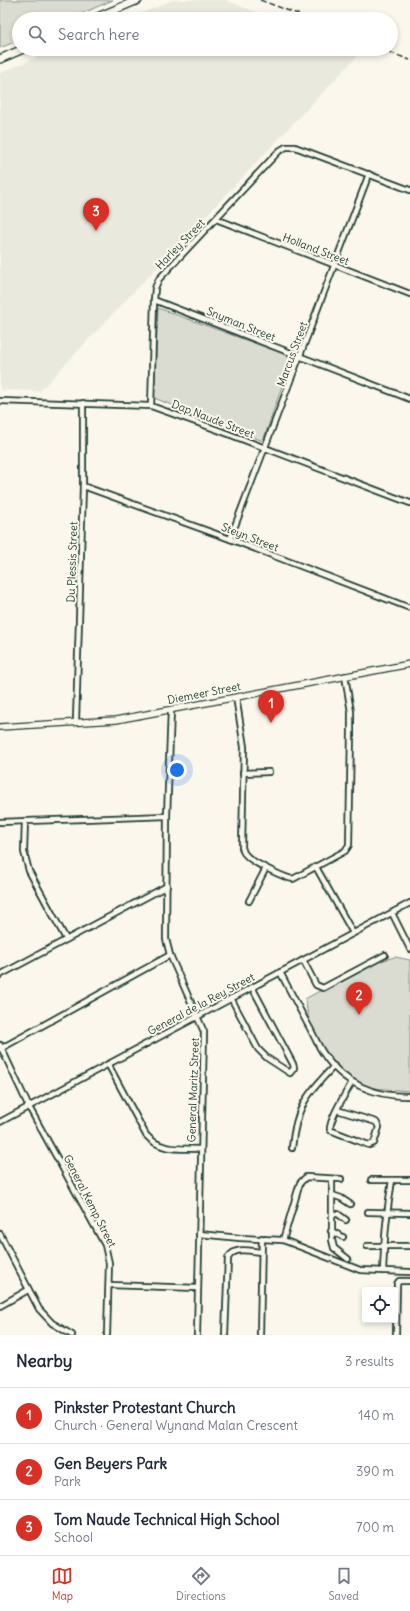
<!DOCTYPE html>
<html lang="en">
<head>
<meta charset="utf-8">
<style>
	:root { --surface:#fff; --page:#f2f2f3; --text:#1f2937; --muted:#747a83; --line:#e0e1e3; --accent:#d93025 }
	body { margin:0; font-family:Delius,sans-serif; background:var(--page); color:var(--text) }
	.controls { position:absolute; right:12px; bottom:12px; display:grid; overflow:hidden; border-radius:4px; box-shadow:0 2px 6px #0003 }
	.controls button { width:36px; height:36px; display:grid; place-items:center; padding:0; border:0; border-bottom:1px solid var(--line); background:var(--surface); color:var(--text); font:20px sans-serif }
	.you { position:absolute; left:177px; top:770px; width:14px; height:14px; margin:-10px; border:3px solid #fff; border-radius:50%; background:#1a73e8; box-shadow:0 0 0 6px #1a73e833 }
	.badge { display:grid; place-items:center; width:26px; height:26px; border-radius:50%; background:var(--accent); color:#fff; font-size:13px; font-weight:700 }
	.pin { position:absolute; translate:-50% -33px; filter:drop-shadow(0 1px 2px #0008) }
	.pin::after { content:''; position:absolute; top:21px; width:14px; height:12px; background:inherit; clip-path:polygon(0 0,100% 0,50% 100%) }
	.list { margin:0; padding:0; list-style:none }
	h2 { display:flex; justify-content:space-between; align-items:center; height:52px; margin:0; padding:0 16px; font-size:17px }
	h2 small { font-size:13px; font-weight:400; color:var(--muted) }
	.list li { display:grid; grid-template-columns:26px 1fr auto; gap:12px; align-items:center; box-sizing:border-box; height:56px; padding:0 16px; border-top:1px solid var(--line) }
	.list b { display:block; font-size:15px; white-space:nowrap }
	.list p { margin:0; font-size:13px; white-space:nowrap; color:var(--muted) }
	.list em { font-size:13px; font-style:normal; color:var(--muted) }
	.icon { flex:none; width:22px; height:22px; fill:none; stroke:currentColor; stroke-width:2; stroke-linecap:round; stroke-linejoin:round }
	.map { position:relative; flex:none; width:410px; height:1335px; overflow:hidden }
	.search { position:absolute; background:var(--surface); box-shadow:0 2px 6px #0003; left:12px; right:12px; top:12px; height:44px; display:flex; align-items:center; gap:10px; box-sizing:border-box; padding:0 14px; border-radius:22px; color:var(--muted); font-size:15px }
	.sheet { height:220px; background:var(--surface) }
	nav { display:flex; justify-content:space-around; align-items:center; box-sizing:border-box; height:56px; border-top:1px solid var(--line); background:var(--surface); font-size:11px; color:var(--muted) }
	nav a { display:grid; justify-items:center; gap:2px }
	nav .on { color:var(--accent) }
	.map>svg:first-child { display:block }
	.built { fill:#eae9de }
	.green { fill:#dbdcd1; stroke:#7d8c82 }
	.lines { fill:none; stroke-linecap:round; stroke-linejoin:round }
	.minor-casing { stroke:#1f3d34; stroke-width:8 }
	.tertiary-casing { stroke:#1f3d34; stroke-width:8 }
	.primary-casing { stroke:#1f3d34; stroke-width:10 }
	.minor { stroke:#fbf7ec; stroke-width:4.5 }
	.tertiary { stroke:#fbf7ec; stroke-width:5.5 }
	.primary { stroke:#fbf7ec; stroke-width:7 }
	.rail { stroke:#1f3d34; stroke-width:1.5; stroke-dasharray:6 3; stroke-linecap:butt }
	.labels { text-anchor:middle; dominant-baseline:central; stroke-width:4; stroke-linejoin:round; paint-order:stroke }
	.street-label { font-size:11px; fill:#1f3d34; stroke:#fbf7ec }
</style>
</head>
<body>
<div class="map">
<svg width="410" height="1335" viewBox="0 0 410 1335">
	<rect width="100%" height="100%" fill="#fbf7ec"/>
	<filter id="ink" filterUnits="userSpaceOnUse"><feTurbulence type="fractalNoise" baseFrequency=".025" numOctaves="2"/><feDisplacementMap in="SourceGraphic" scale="8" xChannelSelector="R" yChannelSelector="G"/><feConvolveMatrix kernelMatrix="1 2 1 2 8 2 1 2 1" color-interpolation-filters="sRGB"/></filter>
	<g filter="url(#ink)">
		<!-- built -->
		<g class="built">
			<polygon points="173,0 225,0 274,19 128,19"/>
			<polygon points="56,49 352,49 361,52 40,391 0,390 0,73"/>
		</g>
		<!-- green -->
		<g class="green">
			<polygon points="0,0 113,0 69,19 19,19 19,40 0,48"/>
			<polygon points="158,308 292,357 263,441 154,398"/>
			<polygon points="395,957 410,960 410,1091 361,1087 329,1060 311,1031 305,999 371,963"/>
		</g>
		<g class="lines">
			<defs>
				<g id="minor">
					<polyline points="216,219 410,294"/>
					<polyline points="154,300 410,399"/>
					<polyline points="0,401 151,406 218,430 410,503"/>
					<polyline points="151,406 154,300 155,288 159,279 279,151 286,147 295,147 410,190"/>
					<polyline points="83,486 230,539 410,608"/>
					<polyline points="230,539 369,174"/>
					<path d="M 236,697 L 244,747 L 242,847 C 243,850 243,853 246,855 C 251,862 285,878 293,879 L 345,851 L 349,845 L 351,734 L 351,712 L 345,676"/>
					<polyline points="171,710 167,816 166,939 170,955 204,1032 197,1335"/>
					<polyline points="76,721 83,486 83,403"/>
					<polyline points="243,773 269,772"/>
					<polyline points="25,821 24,852 29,871 66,939"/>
					<polyline points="0,822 167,816"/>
					<polyline points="316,867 353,933"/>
					<polyline points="249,901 266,868"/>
					<polyline points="392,913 410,949"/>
					<polyline points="303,960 316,985 323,988 385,955"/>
					<path d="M 280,972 C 289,989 298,1006 307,1023 C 313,1033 317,1044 323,1053 C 343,1084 375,1097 410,1096"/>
					<polyline points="0,975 167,886"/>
					<polyline points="231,998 258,1049 267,1058 290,1073 294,1068 293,1064 252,987"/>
					<polyline points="0,1045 29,1107 105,1245 109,1263 107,1335"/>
					<polyline points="0,1049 170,955"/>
					<path d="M 108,1064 L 146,1135 C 161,1152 180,1148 201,1149"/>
					<path d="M 337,1110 L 376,1122 L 379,1127 L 374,1143 L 369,1145 L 366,1144 L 330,1130 C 329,1119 346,1093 352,1082"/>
					<polyline points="0,1122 410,903"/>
					<path d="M 292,1148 C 296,1107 306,1095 334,1066"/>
					<polyline points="332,1179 332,1240 334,1248 348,1259"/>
					<polyline points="371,1180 410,1180"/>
					<polyline points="332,1195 341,1198 350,1204"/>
					<polyline points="368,1212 410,1213"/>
					<polyline points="332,1214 338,1214 346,1220"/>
					<polyline points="331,1231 343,1237"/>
					<polyline points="0,1234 39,1309 52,1323 72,1335"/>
					<polyline points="199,1234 240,1238 283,1240 360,1270 410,1272"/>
					<polyline points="283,1240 300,1183 306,1177 341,1179"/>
					<polyline points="367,1246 410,1246"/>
					<path d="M 383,1271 C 384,1241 387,1210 392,1180"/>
					<polyline points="109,1285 198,1288"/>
					<polyline points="0,1306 28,1290"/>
					<path d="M 225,1335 L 228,1258 C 235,1246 250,1251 261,1252"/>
					<polyline points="260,1335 262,1238"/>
					<polyline points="396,1335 397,1284 399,1281 410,1281"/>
				</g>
				<polyline id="tertiary" points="0,727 116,720 410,664"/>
				<g id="primary">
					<polyline points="93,19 138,0"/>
					<polyline points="0,59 23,49"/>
				</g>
			</defs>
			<!-- minor casing -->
			<use href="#minor" class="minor-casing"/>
			<!-- tertiary casing -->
			<use href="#tertiary" class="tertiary-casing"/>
			<!-- primary casing -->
			<use href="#primary" class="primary-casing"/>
			<!-- minor -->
			<use href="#minor" class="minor"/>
			<!-- tertiary -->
			<use href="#tertiary" class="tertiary"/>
			<!-- primary -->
			<use href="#primary" class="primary"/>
			<!-- rail -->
			<g class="rail">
				<polyline points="260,0 311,19"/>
				<polyline points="381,49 410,60"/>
			</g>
		</g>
	</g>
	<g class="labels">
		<!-- street labels -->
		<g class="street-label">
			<text transform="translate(180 244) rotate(-46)">Harley Street</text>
			<text transform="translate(316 249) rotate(21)">Holland Street</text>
			<text transform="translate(241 324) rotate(22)">Snyman Street</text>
			<text transform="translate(292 354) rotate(-70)">Marcus Street</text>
			<text transform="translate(213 419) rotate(21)">Dap Naude Street</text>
			<text transform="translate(250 537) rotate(21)">Steyn Street</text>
			<text transform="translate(72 562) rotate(-88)">Du Plessis Street</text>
			<text transform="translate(204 693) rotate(-11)">Diemeer Street</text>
			<text transform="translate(201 1004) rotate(-28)">General de la Rey Street</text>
			<text transform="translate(193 1090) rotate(-88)">General Maritz Street</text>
			<text transform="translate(90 1201) rotate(63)">General Kemp Street</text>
		</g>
	</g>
</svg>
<div class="controls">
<button><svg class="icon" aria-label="locate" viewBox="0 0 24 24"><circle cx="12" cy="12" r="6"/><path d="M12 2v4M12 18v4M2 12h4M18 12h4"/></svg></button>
</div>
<div class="you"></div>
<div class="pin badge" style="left:271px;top:723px">1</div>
<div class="pin badge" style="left:359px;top:1015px">2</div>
<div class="pin badge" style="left:96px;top:231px">3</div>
<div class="search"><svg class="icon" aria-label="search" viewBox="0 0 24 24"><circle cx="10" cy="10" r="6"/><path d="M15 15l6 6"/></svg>Search here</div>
</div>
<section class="sheet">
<h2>Nearby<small>3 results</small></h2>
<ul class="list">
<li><span class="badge">1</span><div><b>Pinkster Protestant Church</b><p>Church · General Wynand Malan Crescent</p></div><em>140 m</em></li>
<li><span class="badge">2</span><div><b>Gen Beyers Park</b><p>Park</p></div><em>390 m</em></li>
<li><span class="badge">3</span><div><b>Tom Naude Technical High School</b><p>School</p></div><em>700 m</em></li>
</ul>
</section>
<nav>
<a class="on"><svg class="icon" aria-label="map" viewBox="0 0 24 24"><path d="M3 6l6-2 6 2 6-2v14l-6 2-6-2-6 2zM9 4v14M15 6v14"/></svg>Map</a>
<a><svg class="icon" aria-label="directions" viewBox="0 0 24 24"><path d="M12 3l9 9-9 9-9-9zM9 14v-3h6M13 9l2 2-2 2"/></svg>Directions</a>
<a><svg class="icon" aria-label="saved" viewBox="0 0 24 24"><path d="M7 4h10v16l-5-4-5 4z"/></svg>Saved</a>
</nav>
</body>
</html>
